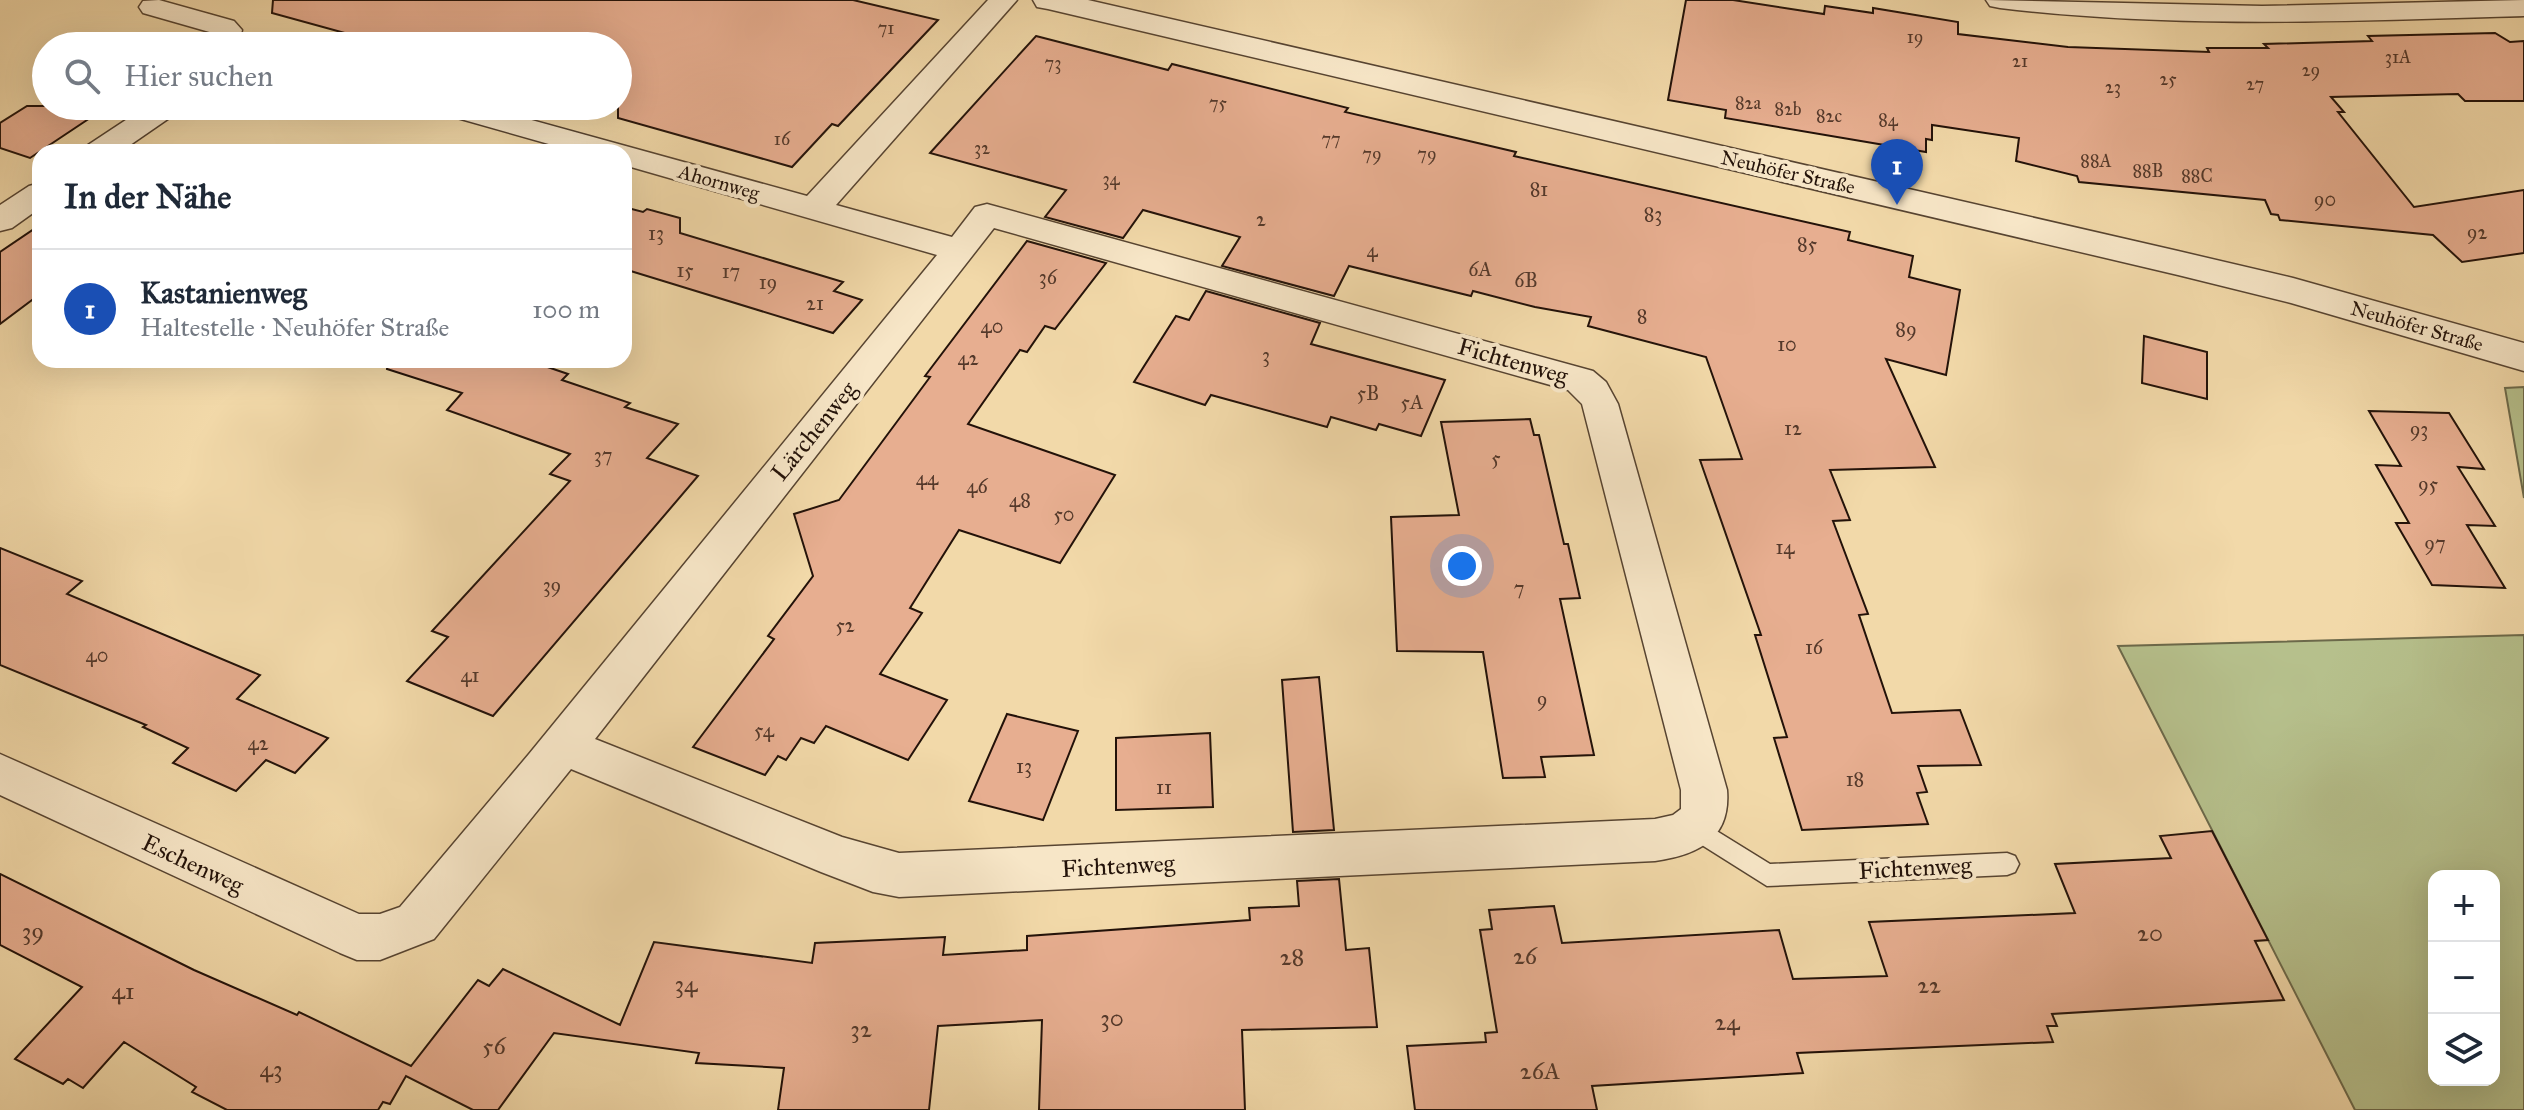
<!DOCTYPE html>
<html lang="de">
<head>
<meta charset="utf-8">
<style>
	:root { --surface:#fff; --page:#f2f2f3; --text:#1f2937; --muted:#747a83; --line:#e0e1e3; --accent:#7c3aed }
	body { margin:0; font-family:"IM FELL Great Primer",serif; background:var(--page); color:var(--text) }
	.controls { position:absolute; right:24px; bottom:24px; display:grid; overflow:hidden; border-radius:16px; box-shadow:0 8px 32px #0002 }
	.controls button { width:72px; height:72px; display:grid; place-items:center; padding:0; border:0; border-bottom:2px solid var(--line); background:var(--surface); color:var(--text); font:40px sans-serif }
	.you { position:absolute; left:1462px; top:566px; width:28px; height:28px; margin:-20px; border:6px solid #fff; border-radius:50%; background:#1a73e8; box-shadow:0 0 0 12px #1a73e833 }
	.badge { display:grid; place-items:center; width:52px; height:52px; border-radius:50%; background:var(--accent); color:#fff; font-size:26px; font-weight:700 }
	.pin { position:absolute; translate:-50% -66px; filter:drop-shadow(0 2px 4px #0008) }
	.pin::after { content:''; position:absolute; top:42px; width:28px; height:24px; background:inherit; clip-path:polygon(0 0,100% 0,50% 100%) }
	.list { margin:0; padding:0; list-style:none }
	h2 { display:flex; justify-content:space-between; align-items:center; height:104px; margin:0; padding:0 32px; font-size:34px }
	h2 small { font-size:26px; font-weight:400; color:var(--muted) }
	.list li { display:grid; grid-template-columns:52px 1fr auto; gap:24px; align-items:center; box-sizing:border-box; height:120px; padding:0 32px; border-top:2px solid var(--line) }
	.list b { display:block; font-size:30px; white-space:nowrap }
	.list p { margin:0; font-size:26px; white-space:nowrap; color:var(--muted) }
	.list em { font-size:26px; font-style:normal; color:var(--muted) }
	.icon { flex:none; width:44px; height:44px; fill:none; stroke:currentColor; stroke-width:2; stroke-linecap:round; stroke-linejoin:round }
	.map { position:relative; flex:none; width:2524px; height:1110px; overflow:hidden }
	.search { position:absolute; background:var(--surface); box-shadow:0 8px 32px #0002; left:32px; top:32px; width:600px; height:88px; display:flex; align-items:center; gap:20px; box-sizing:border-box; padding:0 28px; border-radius:44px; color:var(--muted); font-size:30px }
	.panel { position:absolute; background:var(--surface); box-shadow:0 8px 32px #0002; left:32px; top:144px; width:600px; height:224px; border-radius:24px }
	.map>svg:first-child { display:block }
	.green { fill:#b6c08c; stroke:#6c694a; stroke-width:2; fill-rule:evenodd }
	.building { fill:#e7ae90; stroke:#231209; stroke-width:2 }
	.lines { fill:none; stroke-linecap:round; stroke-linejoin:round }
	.service-casing { stroke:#574431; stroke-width:3 }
	.minor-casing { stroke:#574431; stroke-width:3 }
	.tertiary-casing { stroke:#574431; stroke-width:3 }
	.service { fill:#f7e6c7; fill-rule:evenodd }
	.minor { fill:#f7e6c7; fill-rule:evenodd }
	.tertiary { fill:#f7e6c7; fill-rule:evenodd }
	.labels { text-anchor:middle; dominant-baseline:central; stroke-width:8; stroke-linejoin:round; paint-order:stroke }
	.far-number-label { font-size:18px; fill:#54392b }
	.far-street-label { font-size:20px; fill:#231209; stroke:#f7e6c7 }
	.number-label { font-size:20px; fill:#54392b }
	.street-label { font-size:24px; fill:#231209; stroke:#f7e6c7 }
	.near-number-label { font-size:24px; fill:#54392b }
</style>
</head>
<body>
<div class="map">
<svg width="2524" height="1110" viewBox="0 0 2524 1110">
	<rect width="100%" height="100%" fill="#f2d9a9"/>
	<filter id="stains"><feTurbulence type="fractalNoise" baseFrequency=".0025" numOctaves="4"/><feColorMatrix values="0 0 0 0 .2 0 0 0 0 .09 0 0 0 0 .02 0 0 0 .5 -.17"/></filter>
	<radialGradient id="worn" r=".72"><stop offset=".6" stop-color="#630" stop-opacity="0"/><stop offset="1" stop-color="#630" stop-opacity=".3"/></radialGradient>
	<!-- green -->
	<g class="green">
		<polygon points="2524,387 2524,498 2505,388"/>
		<path d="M 2524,635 L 2524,1110 L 2355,1110 L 2118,646 ZM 2434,876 L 2494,876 L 2494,1080 L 2434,1080 Z"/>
	</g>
	<!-- building -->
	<g class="building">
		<polygon points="273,0 853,0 938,20 838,126 832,124 792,167 618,118 618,46 604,46 566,36 554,46 392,46 272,13"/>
		<polygon points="1686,0 1733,0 1824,14 1825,6 1873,13 1873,8 1958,22 1958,34 2068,47 2209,52 2207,48 2268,48 2264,44 2372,41 2368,36 2495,33 2510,42 2524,41 2524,101 2465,101 2458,94 2331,97 2344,112 2338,112 2414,207 2524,190 2524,253 2462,262 2433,235 2280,220 2278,215 2271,214 2265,200 2079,182 2077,176 2016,161 2019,138 1932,125 1932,140 1926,139 1926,152 1725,118 1726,110 1668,100"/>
		<polygon points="1036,36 1168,70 1172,64 1348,108 1345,112 1516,152 1514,156 1850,232 1848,240 1913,256 1909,277 1960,290 1946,375 1886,359 1935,467 1830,470 1850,520 1833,521 1868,614 1859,615 1892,713 1960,710 1981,765 1918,766 1927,792 1917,793 1928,824 1802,830 1774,738 1787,737 1755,635 1761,635 1700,460 1742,459 1706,357 1588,326 1591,317 1535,307 1473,291 1471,296 1349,266 1334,296 1222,266 1240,237 1143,210 1123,238 1045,217 1066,190 930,153"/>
		<polygon points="27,106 108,106 30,158 0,148 0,123"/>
		<polygon points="624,207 643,212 647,209 680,218 680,233 843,282 834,291 862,300 833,333 624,269"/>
		<polygon points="40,225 40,294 0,324 0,252"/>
		<polygon points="1027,241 1106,263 1055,329 1045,326 1027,352 1020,350 968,424 1115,475 1060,563 959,530 910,608 922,613 880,674 947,700 908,760 826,726 814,743 801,738 786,760 778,756 765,775 693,747 774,639 768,636 813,576 794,514 839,500 930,377 925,376"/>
		<polygon points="1206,291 1320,323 1311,344 1445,380 1421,436 1379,424 1376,430 1331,417 1327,427 1211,395 1205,405 1134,382 1176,316 1189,320"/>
		<polygon points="2144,336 2207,352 2207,399 2142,383"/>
		<polygon points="388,360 527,360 568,374 562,380 630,403 625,407 678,424 647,458 698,476 493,716 407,681 448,637 432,631 570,481 550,474 570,454 447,410 462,393 387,369"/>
		<polygon points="2369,411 2449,413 2484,469 2458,467 2495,526 2467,525 2505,588 2432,585 2396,523 2409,523 2376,465 2401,466"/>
		<polygon points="1530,419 1534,435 1539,435 1564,544 1568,544 1580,598 1560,599 1594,755 1541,757 1545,777 1503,778 1483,652 1397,651 1391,517 1459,515 1441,422"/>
		<polygon points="0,548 82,581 67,594 260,675 237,699 328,738 295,773 266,760 236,791 173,763 188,748 143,727 146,725 0,665"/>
		<polygon points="1319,677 1334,830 1293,832 1282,680"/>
		<polygon points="1007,714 1078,731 1043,820 969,801"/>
		<polygon points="1210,733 1213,807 1116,810 1116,738"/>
		<polygon points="2212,831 2268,940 2255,941 2284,1000 2052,1014 2057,1026 2047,1026 2053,1042 1797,1053 1803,1073 1592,1086 1597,1110 1415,1110 1407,1046 1486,1042 1485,1033 1497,1032 1480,930 1492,929 1489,910 1554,906 1562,943 1779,930 1793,979 1887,976 1869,922 2075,913 2055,864 2171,858 2160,836"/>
		<polygon points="0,874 194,970 297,1015 299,1012 411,1066 478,980 489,986 503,969 620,1025 654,942 812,963 815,943 945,937 943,955 1027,950 1027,936 1250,920 1249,908 1299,906 1297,881 1339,879 1346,950 1369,948 1377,1027 1242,1030 1245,1110 1039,1110 1042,1020 938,1026 929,1110 778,1110 784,1068 696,1063 699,1053 554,1033 498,1110 473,1110 406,1076 390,1104 383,1102 378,1110 227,1110 192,1092 196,1087 124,1042 83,1088 68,1079 63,1084 15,1059 82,987 0,945"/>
	</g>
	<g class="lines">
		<defs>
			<polygon id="service" points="1694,817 1770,864 2007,853 2015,856 2019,864 2015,872 2007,875 1767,886 1686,835 1683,828 1686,821"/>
			<g id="minor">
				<polygon points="159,0 234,21 242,30 240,38 246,46 215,46 211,40 213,33 143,13 139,7 143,1"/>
				<path d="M 988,0 L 1017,0 L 836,205 L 952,237 L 975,207 L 987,204 L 1593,371 L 1606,382 L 1618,404 L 1727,790 C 1731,839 1698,855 1655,861 L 899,897 L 873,892 L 821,872 L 571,769 L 434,939 L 380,960 L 357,960 L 340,953 L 0,795 L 0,754 L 359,914 L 380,914 L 400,907 L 529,754 L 937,255 L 624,165 L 624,152 L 577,152 L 436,112 L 432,106 L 481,106 L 807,196 ZM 994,228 L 1568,390 L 1582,404 L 1681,790 L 1681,809 L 1673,815 L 1655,819 L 899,853 L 842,837 L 595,739 Z"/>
				<path d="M 1986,0 L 2262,6 L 2524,0 L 2524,16 C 2349,21 2175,29 2000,8 L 1990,6 Z"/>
				<polygon points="147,106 182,106 178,112 120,152 83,152 88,145"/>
				<polygon points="40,183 40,208 12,228 0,231 0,205 29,186"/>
			</g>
			<polygon id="tertiary" points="1033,0 1088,0 2178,251 2293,278 2524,343 2524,371 2291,303 2178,275 1048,9 1037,7"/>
		</defs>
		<!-- service casing -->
		<use href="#service" class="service-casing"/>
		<!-- minor casing -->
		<use href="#minor" class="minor-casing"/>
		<!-- tertiary casing -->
		<use href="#tertiary" class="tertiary-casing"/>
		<!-- service -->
		<use href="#service" class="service"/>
		<!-- minor -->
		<use href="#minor" class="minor"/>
		<!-- tertiary -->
		<use href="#tertiary" class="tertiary"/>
	</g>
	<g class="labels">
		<!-- far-number labels -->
		<g class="far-number-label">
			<text x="886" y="28">71</text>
			<text x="1915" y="37">19</text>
			<text x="2398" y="57">31A</text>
			<text x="2020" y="61">21</text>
			<text x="1053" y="63">73</text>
			<text x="2311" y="70">29</text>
			<text x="2168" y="79">25</text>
			<text x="2255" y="84">27</text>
			<text x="2113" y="87">23</text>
			<text x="1218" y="103">75</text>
			<text x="1748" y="103">82a</text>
			<text x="1788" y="109">82b</text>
			<text x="1829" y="116">82c</text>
			<text x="1888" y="120">84</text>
			<text x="782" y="139">16</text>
			<text x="1331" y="139">77</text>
			<text x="982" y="148">32</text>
			<text x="1372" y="154">79</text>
			<text x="1427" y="154">79</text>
			<text x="2096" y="161">88A</text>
			<text x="2148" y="171">88B</text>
			<text x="2197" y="176">88C</text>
			<text x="1111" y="179">34</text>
		</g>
		<!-- far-street labels -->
		<g class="far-street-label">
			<text transform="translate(1788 172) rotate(13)">Neuhöfer Straße</text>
			<text transform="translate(719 182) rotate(16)">Ahornweg</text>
			<text transform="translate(2417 326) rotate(16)">Neuhöfer Straße</text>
		</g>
		<!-- number labels -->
		<g class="number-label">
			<text x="1539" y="189">81</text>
			<text x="2325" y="199">90</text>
			<text x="1653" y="214">83</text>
			<text x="1261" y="219">2</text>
			<text x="2477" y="232">92</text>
			<text x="656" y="233">13</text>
			<text x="1807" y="244">85</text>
			<text x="1372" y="250">4</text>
			<text x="1480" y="269">6A</text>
			<text x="685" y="270">15</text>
			<text x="731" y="271">17</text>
			<text x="1048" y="277">36</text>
			<text x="1526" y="280">6B</text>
			<text x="768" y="282">19</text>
			<text x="815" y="303">21</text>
			<text x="1642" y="316">8</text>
			<text x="992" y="326">40</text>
			<text x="1906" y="329">89</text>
			<text x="1787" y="344">10</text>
			<text x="1266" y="355">3</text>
			<text x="968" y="358">42</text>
			<text x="1368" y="393">5B</text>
			<text x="1412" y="402">5A</text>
			<text x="1793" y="428">12</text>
			<text x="2419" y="429">93</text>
			<text x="603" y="455">37</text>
			<text x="1496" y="458">5</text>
			<text x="927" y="478">44</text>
			<text x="2428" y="484">95</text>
			<text x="977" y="486">46</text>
			<text x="1020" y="500">48</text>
			<text x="1064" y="514">50</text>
			<text x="2435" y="543">97</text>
			<text x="1785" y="547">14</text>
			<text x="552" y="585">39</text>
			<text x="1519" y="588">7</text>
			<text x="845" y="625">52</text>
			<text x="1814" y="647">16</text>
			<text x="97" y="655">40</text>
			<text x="470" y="675">41</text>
			<text x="1542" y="699">9</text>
			<text x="764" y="730">54</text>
			<text x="258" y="743">42</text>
			<text x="1024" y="766">13</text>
			<text x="1855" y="779">18</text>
			<text x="1164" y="787">11</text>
		</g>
		<!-- street labels -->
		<g class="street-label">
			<text transform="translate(1513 361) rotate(16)">Fichtenweg</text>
			<text transform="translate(814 431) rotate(-51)">Lärchenweg</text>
			<text transform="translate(193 864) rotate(25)">Eschenweg</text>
			<text transform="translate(1118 866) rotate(-3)">Fichtenweg</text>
			<text transform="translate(1915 868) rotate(-3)">Fichtenweg</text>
		</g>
		<!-- near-number labels -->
		<g class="near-number-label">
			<text x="33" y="931">39</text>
			<text x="2150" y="933">20</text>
			<text x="1525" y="956">26</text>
			<text x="1292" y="957">28</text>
			<text x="686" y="984">34</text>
			<text x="1929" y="985">22</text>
			<text x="123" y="991">41</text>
			<text x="1112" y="1018">30</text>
			<text x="1727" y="1022">24</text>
			<text x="861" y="1029">32</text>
			<text x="494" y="1046">56</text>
			<text x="271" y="1069">43</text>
			<text x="1540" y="1071">26A</text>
		</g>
	</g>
	<rect width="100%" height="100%" filter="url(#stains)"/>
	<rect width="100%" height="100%" fill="url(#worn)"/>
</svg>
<div class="controls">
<button>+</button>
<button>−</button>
<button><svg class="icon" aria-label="layers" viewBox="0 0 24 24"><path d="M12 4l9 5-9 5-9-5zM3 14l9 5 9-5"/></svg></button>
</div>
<div class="you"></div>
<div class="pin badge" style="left:1897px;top:205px;background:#1a4fb4">1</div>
<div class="search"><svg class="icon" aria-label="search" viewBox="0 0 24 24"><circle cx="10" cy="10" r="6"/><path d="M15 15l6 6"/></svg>Hier suchen</div>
<section class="panel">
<h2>In der Nähe<small></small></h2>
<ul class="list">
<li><span class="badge" style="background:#1a4fb4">1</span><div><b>Kastanienweg</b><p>Haltestelle · Neuhöfer Straße</p></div><em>100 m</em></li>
</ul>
</section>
</div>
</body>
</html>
